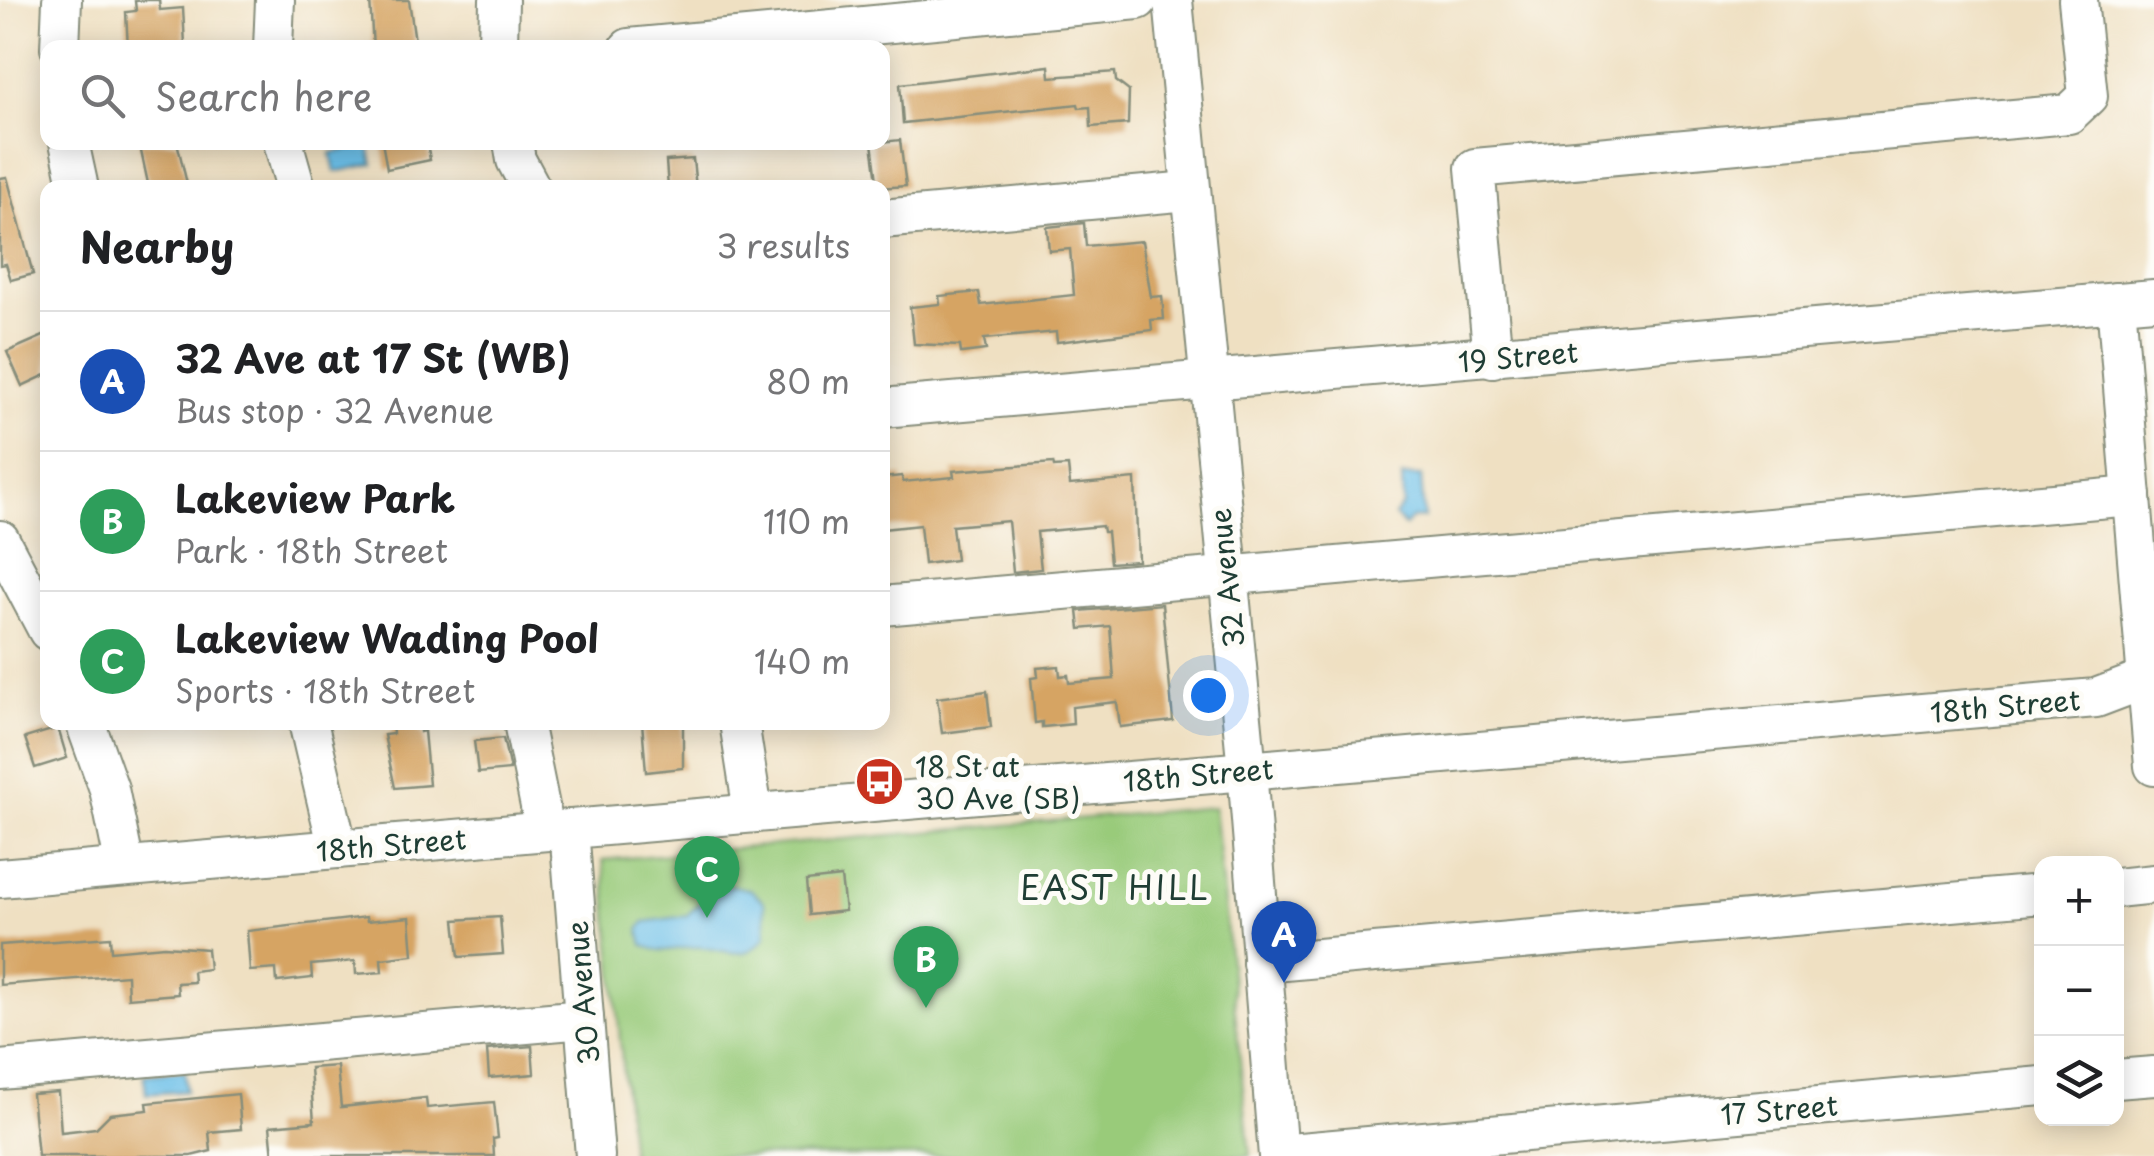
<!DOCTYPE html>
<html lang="en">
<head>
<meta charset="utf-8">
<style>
	:root { --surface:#fff; --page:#f6f6f6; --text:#202124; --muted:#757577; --line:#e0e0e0; --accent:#111827 }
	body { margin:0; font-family:"Playpen Sans",sans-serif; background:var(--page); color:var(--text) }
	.controls { position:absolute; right:30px; bottom:30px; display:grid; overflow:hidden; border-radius:20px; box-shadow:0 5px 25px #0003 }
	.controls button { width:90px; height:90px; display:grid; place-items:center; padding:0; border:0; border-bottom:2px solid var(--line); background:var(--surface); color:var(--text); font:50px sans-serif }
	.you { position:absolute; left:1208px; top:695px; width:35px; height:35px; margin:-25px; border:8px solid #fff; border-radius:50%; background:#1a73e8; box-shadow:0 0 0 15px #1a73e833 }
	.badge { display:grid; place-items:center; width:65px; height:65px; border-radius:50%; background:var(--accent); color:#fff; font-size:32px; font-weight:700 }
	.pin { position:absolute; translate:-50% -82px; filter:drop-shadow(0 2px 5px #0008) }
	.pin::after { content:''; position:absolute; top:52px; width:35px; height:30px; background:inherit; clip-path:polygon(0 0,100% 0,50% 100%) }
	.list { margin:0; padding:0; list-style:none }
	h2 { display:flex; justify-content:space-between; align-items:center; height:130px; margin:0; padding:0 40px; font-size:42px }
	h2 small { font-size:32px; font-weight:400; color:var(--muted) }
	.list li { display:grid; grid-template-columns:65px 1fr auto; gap:30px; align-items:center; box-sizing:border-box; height:140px; padding:0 40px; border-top:2px solid var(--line) }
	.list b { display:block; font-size:38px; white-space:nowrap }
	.list p { margin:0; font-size:32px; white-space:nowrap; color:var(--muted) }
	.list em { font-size:32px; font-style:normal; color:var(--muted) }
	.icon { flex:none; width:55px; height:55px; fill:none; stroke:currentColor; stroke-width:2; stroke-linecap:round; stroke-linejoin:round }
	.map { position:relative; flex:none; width:2154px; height:1156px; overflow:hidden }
	.search { position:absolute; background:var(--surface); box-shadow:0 5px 25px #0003; left:40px; top:40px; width:850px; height:110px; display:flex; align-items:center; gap:25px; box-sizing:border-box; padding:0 35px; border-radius:20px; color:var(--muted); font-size:38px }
	.panel { position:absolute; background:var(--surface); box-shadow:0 5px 25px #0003; left:40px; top:180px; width:850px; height:550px; border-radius:20px }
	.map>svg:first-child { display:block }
	.green { fill:#99cb7a; stroke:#5c8457; stroke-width:2.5 }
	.water { fill:#6cbfe8; stroke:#467e8e; stroke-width:2.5 }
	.building { fill:#d6a464 }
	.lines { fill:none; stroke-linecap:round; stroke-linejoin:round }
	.minor-casing { stroke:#878e7b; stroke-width:42 }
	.minor { stroke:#fff; stroke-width:38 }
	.labels { text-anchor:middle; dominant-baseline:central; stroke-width:10; stroke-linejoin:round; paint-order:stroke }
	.street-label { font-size:28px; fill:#1f3d34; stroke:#fdfcf7 }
	.poi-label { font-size:28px; fill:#1f3d34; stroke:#fdfcf7; text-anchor:start }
	.quarter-label { font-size:32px; letter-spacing:2.5px; fill:#1f3d34; stroke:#fdfcf7 }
</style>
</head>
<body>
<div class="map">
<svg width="2154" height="1156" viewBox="0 0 2154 1156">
	<rect width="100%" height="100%" fill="#fdfcf7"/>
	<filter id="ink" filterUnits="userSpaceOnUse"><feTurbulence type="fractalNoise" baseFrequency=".01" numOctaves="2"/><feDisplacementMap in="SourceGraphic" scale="20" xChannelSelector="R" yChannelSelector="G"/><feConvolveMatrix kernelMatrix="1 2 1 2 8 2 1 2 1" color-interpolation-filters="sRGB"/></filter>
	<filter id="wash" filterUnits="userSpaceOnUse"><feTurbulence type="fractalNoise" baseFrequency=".0048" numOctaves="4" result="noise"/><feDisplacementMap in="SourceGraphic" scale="40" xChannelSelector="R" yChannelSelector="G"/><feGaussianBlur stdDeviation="2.25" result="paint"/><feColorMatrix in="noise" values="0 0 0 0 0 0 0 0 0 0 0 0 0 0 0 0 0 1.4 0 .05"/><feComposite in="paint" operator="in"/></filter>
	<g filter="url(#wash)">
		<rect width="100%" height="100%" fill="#efe0c2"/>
		<!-- green -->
		<polygon class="green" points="1214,807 1250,1156 631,1156 603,860"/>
		<!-- water -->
		<g class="water">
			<polygon points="369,145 373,164 335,172 331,153"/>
			<polygon points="1421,476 1424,518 1411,519 1405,526 1394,516 1403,505 1402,477"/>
			<path d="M 730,885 L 751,890 L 764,902 L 766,936 C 745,964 727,949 699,947 C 677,946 664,956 643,945 L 639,930 L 644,922 L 686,916 L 717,888 Z"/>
			<polygon points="185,1071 186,1091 146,1094 144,1075"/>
		</g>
		<g id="blocks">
			<!-- building -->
			<g class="building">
				<polygon points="147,0 159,0 160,10 183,8 185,45 128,48 126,12 136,11 135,1"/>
				<polygon points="370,0 409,0 416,48 373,48"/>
				<polygon points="1049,66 1050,77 1115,72 1116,81 1129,91 1128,124 1091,127 1090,107 1079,108 1078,104 903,123 900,84"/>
				<polygon points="900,140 906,186 878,188 872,143"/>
				<polygon points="139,142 177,142 188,188 149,188"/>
				<polygon points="382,142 427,142 430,160 387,169"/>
				<polygon points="693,159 696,188 668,188 666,161"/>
				<polygon points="7,177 33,274 11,280 6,264 0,265 0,178"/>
				<polygon points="1084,223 1086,246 1142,241 1151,297 1162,296 1164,319 1151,320 1152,330 1057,342 1056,332 984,339 986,350 961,353 960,346 914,344 910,307 940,304 939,296 979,292 981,305 1074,295 1070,249 1049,251 1047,227"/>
				<polygon points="48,334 48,374 22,386 7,352"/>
				<polygon points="1053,463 1054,467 1068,466 1070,485 1135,479 1138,561 1110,563 1107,532 1103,532 1102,526 1037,532 1041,569 1013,572 1008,521 952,526 956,560 924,564 920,525 882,529 882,478 902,476 903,482 954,477 953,471"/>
				<polygon points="1162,604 1173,721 1120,727 1117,702 1072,707 1073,724 1042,727 1042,722 1035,723 1031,678 1038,677 1037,668 1059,666 1060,676 1068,675 1069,683 1114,679 1110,626 1080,629 1078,611"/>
				<polygon points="987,691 991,727 942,733 937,698"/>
				<polygon points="392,722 419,722 420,732 424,731 429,785 395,788 384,735 393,734"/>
				<polygon points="642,722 683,722 683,768 646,772"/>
				<polygon points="58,728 67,758 35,768 25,738"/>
				<polygon points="503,738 510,770 478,773 474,741"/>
				<polygon points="841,877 845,911 809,915 806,881"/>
				<polygon points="366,917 367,921 410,917 413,955 381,959 382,972 356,974 355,961 311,965 312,978 277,982 276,969 250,971 247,931"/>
				<polygon points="500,917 503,954 459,957 455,920"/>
				<polygon points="110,937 111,951 164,946 207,949 209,969 193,971 194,982 177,983 178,994 128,998 127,975 0,985 0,945"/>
				<polygon points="532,1046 534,1074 489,1078 487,1050"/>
				<polygon points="337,1066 341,1107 426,1098 427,1108 494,1102 498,1138 493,1139 494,1156 273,1156 270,1126 314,1122 310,1068"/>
				<polygon points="58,1092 61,1132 96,1128 110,1114 148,1110 147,1103 238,1094 241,1129 209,1132 211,1151 191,1156 38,1156 32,1094"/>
			</g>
		</g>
	</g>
	<g filter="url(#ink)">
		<use href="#blocks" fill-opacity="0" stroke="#878e7b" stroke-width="2.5"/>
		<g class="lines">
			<defs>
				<g id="minor">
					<polyline points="1173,0 1247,770 1278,1156"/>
					<polyline points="60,48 62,0"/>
					<polyline points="273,48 275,0"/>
					<polyline points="498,48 499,0"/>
					<polyline points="629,48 1138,0"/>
					<polyline points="69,142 79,188"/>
					<polyline points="283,142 296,188"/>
					<polyline points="513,142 516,160 531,188"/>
					<polyline points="882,219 1189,191"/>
					<polyline points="2116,302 2154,766"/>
					<polyline points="1493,358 1475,168 2069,114 2088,96 2078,0"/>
					<polyline points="882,408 2154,299"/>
					<polyline points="0,540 48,631"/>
					<polyline points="882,606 2132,496"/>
					<polyline points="85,722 109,789 125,867"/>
					<polyline points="308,722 338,849"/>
					<polyline points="523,722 545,831"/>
					<polyline points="739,722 753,812"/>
					<polyline points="569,829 595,1156"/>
					<polyline points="0,878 2096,698 2154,676"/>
					<polyline points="2116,888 2154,884"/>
					<polyline points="1262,963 2042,894"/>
					<polyline points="0,1070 584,1019"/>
					<polyline points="2116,1079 2154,1076"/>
					<polyline points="1278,1154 2042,1086"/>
				</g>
			</defs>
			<!-- minor casing -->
			<use href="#minor" class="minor-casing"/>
			<!-- minor -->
			<use href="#minor" class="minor"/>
		</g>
	</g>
	<!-- icons -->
	<defs>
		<symbol id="bus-disc" viewBox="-11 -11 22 22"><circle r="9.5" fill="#c8321e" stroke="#fdfcf7"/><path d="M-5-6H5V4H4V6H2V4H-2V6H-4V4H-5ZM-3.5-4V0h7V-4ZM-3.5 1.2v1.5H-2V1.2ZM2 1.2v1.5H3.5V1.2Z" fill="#fff"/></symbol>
	</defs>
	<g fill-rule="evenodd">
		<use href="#bus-disc" x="852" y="754" width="55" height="55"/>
	</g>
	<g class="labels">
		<!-- street labels -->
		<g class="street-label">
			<text transform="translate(1518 356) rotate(-5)">19 Street</text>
			<text transform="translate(1226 578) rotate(-96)">32 Avenue</text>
			<text transform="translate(2005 705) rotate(-5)">18th Street</text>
			<text transform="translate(1198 774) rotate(-5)">18th Street</text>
			<text transform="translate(391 844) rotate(-5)">18th Street</text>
			<text transform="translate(582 993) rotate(-95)">30 Avenue</text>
			<text transform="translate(1779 1109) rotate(-5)">17 Street</text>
		</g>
		<!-- poi labels -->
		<g class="poi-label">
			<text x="915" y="765">18 St at<tspan x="915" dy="32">30 Ave (SB)</tspan></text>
		</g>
		<!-- quarter labels -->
		<g class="quarter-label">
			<text x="1115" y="887">EAST HILL</text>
		</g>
	</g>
</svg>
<div class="controls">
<button>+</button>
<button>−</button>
<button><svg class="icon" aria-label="layers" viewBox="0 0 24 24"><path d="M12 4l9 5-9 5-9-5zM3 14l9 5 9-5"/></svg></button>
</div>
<div class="you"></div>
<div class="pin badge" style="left:1284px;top:983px;background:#1a4fb4">A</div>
<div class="pin badge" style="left:926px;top:1008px;background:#2e9e5b">B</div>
<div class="pin badge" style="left:707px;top:918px;background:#2e9e5b">C</div>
<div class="search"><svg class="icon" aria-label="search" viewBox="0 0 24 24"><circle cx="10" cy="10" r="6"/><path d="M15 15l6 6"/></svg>Search here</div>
<section class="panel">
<h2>Nearby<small>3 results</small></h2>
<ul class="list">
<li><span class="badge" style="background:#1a4fb4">A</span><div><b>32 Ave at 17 St (WB)</b><p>Bus stop · 32 Avenue</p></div><em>80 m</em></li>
<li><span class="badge" style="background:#2e9e5b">B</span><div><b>Lakeview Park</b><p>Park · 18th Street</p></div><em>110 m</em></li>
<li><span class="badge" style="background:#2e9e5b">C</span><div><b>Lakeview Wading Pool</b><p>Sports · 18th Street</p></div><em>140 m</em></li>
</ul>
</section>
</div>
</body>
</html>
